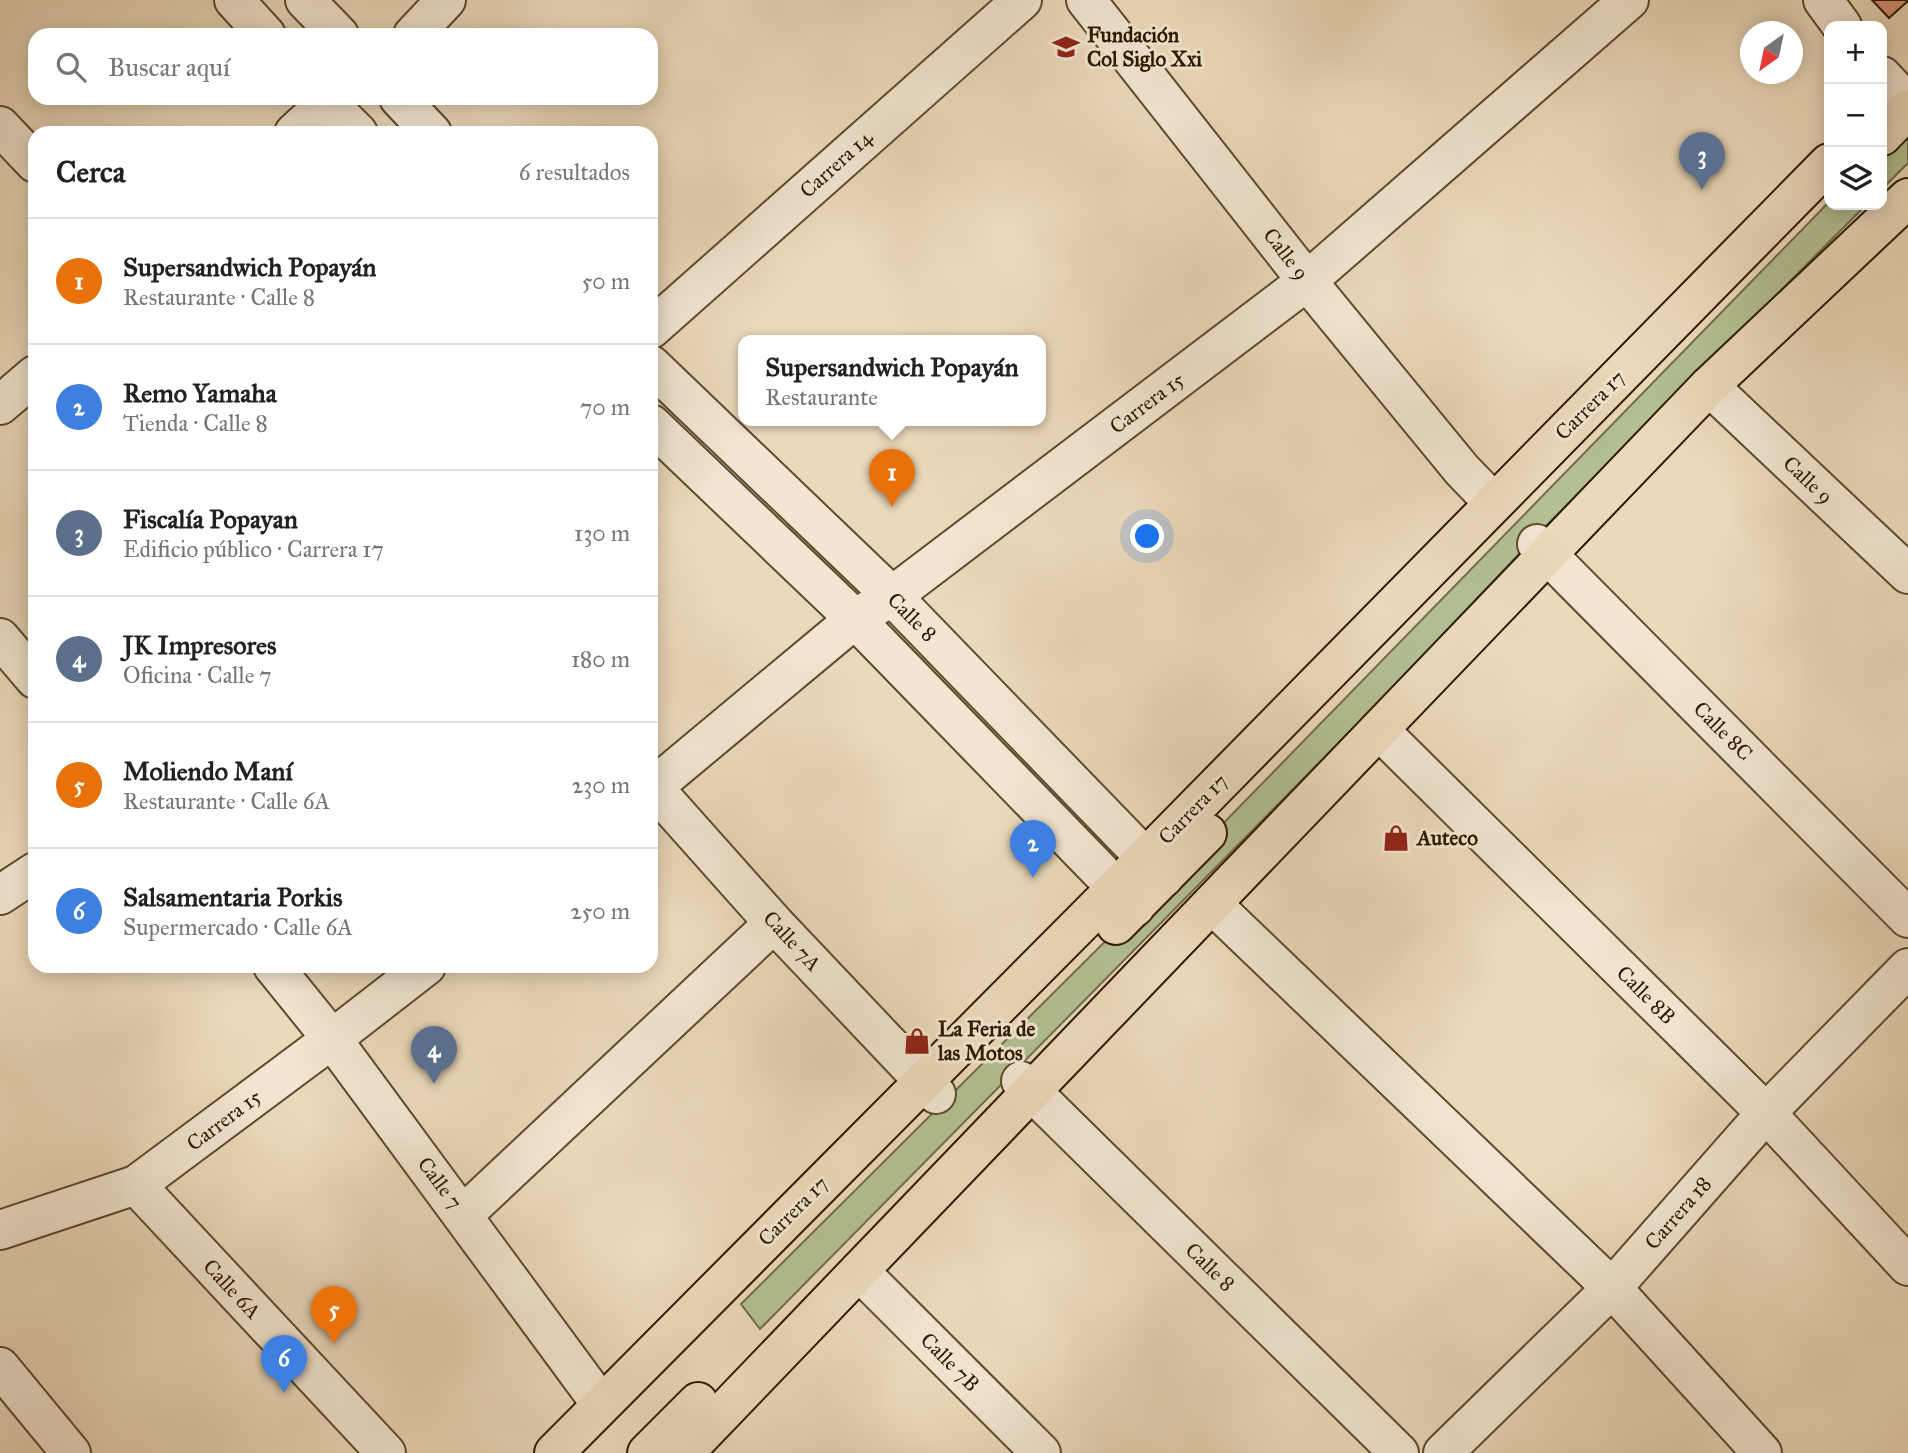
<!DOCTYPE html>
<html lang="es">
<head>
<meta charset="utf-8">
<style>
	:root { --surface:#fff; --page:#f6f6f6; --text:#202124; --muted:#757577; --line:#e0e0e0; --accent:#0b8043 }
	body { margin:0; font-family:"IM FELL Great Primer",serif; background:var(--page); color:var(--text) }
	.controls { position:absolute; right:21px; top:21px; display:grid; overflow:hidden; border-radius:14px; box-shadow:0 4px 18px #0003 }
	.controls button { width:63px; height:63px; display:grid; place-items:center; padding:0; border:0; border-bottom:2px solid var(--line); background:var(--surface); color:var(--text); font:35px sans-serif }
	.compass { position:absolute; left:1740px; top:21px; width:63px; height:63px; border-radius:50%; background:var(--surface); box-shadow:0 4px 18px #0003; rotate:213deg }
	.you { position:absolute; left:1148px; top:537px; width:24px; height:24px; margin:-18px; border:5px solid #fff; border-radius:50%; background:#1a73e8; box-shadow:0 0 0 10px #1a73e833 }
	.badge { display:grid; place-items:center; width:46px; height:46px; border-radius:50%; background:var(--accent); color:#fff; font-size:23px; font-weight:700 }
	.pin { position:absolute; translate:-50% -58px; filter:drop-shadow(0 2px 4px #0008) }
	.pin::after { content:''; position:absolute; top:37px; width:24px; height:21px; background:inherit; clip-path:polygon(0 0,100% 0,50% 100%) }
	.popup { position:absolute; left:738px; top:335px; width:308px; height:91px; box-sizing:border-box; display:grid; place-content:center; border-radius:14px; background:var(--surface); filter:drop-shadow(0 2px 5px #0005); font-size:23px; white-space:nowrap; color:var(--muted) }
	.popup b { font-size:26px; color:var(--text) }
	.popup::after { content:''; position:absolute; left:50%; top:100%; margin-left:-14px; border:14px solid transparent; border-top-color:var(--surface) }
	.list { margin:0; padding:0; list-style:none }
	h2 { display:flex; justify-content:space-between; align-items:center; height:91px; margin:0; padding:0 28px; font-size:30px }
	h2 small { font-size:23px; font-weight:400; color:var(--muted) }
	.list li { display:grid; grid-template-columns:46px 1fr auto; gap:21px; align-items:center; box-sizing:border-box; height:126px; padding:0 28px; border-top:2px solid var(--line) }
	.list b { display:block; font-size:26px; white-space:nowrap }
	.list p { margin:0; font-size:23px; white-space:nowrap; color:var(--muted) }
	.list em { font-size:23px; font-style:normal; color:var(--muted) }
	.icon { flex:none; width:38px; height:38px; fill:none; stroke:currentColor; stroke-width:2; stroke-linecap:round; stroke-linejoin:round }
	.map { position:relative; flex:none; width:1908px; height:1453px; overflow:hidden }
	.search { position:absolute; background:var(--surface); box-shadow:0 4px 18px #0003; left:28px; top:28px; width:630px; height:77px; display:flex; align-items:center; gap:18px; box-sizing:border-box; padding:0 24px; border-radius:21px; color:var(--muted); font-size:26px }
	.panel { position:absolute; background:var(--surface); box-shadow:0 4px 18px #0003; left:28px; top:126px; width:630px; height:847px; border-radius:21px }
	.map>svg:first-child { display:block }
	.green { fill:#b3c092; stroke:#706c49; stroke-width:2 }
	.building { fill:#d89277; stroke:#2c1900; stroke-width:2 }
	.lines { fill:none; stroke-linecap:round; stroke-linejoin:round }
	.minor-casing { stroke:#5c492e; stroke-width:42 }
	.major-casing { stroke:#2c1900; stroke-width:42 }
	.minor { stroke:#f2e6d2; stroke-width:38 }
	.major { stroke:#ebd9ba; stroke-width:38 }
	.labels { text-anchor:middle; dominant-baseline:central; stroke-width:6; stroke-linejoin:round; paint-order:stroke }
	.poi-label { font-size:21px; font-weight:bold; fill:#2c1900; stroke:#f2e6d2; text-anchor:start }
	.street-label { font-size:21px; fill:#2c1900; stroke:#f2e6d2 }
</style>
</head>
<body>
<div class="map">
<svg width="1908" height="1453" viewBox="0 0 1908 1453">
	<rect width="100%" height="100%" fill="#ebd9ba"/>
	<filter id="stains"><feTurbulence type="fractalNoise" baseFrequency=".00286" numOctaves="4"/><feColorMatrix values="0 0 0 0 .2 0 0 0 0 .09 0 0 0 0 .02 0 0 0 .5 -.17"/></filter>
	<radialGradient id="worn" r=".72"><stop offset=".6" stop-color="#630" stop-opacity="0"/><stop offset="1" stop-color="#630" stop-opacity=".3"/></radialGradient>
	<!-- green -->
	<g class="green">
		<polygon points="1908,122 1908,163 1882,189 1882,149"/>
		<polygon points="1829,202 1829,205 1866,205 1533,539 1380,701 760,1329 741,1304 1210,837"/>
	</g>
	<!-- building -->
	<polygon class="building" points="1872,0 1908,0 1908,1 1889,18"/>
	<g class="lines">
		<defs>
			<g id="minor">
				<polyline points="234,0 266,35"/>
				<polyline points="305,0 339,35"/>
				<polyline points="1086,0 1307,281 1462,470 1494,503"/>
				<polyline points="1823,0 1842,26"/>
				<polyline points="413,35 446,0"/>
				<polyline points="1882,76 1898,93"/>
				<polyline points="323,98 358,133"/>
				<polyline points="399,98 432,133"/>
				<polyline points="0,126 35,163"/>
				<polyline points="294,133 332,98"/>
				<polyline points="651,329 1022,0"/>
				<polyline points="651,365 892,596 1164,877"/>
				<polyline points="1709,386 1908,574"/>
				<polyline points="0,405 35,375"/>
				<polyline points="651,424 855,619 1135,907"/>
				<polyline points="1537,544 1908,918"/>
				<polyline points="0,638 35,679"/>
				<polyline points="1379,730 1766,1113 1908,1266"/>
				<polyline points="651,785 774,923 936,1094"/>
				<polyline points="651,789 855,619 892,596 1307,281 1629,0"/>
				<polyline points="0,895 35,872"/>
				<polyline points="1212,904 1612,1288 1762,1453"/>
				<polyline points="273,966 332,1039 601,1404"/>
				<polyline points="1021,1081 1399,1453"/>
				<polyline points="136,1185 386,1453"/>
				<polyline points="463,1215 774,923"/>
				<polyline points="0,1230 136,1185 332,1039 426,966"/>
				<polyline points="859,1271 1041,1453"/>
				<polyline points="0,1367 71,1453"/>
				<polyline points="1443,1453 1612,1288 1766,1113 1908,968"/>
			</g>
			<g id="major">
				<polyline points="1882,136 1908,109"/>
				<polyline points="1116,925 1207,833"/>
				<polyline points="554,1453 1116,888 1829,163"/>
				<polyline points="647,1453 698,1402"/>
				<polyline points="684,1453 1709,386 1908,198"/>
			</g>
		</defs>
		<!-- minor casing -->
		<use href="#minor" class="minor-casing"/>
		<!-- major casing -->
		<use href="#major" class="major-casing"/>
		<!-- minor -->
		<use href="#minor" class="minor"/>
		<!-- major -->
		<use href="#major" class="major"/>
	</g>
	<!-- icons -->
	<defs>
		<symbol id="school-bare" viewBox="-9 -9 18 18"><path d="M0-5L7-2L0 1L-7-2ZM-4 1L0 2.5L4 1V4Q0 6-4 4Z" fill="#8f2418" stroke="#f2e6d2" stroke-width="2.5" paint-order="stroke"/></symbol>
		<symbol id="shop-bare" viewBox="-9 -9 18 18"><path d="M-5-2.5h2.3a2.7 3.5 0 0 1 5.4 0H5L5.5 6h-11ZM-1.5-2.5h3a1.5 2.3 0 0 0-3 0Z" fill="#8f2418" stroke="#f2e6d2" stroke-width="2.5" paint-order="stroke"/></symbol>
	</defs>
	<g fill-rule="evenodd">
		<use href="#school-bare" x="1047" y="28" width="38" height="38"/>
		<use href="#shop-bare" x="1377" y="819" width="38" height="38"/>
		<use href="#shop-bare" x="898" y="1022" width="38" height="38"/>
	</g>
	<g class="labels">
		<!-- poi labels -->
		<g class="poi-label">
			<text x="1087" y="35">Fundación<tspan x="1087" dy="24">Col Siglo Xxi</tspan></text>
			<text x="1417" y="838">Auteco</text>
			<text x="938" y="1029">La Feria de<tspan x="938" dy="24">las Motos</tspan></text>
		</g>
		<!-- street labels -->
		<g class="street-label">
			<text transform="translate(836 164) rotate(-42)">Carrera 14</text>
			<text transform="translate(1286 254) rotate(52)">Calle 9</text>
			<text transform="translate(1147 403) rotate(-37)">Carrera 15</text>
			<text transform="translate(1590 405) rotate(-45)">Carrera 17</text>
			<text transform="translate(1808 480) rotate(43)">Calle 9</text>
			<text transform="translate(912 617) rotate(45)">Calle 8</text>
			<text transform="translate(1723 731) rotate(45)">Calle 8C</text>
			<text transform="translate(1193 809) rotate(-46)">Carrera 17</text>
			<text transform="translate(792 941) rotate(47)">Calle 7A</text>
			<text transform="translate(1646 995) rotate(45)">Calle 8B</text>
			<text transform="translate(224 1120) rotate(-37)">Carrera 15</text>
			<text transform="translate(440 1183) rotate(53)">Calle 7</text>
			<text transform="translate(793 1211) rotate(-45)">Carrera 17</text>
			<text transform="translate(1678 1213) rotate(-49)">Carrera 18</text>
			<text transform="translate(1210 1267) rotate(44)">Calle 8</text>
			<text transform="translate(232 1289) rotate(47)">Calle 6A</text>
			<text transform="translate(950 1362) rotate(45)">Calle 7B</text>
		</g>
	</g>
	<rect width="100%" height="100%" filter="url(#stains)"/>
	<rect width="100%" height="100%" fill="url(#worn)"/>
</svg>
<div class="controls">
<button>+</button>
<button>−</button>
<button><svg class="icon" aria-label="layers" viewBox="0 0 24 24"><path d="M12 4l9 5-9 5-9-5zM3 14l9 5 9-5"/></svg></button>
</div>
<svg class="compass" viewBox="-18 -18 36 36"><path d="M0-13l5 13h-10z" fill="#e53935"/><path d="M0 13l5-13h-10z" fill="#757577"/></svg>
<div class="you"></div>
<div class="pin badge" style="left:892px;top:507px;background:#e8710a">1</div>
<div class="popup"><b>Supersandwich Popayán</b>Restaurante</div>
<div class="pin badge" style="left:1033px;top:878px;background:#3f7fe0">2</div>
<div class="pin badge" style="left:1702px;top:190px;background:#5c6f8a">3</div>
<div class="pin badge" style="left:434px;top:1084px;background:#5c6f8a">4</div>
<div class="pin badge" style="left:334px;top:1344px;background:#e8710a">5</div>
<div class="pin badge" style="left:284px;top:1393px;background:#3f7fe0">6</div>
<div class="search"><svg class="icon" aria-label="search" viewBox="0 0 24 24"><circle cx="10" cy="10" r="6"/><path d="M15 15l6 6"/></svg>Buscar aquí</div>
<section class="panel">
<h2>Cerca<small>6 resultados</small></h2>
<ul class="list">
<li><span class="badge" style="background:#e8710a">1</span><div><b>Supersandwich Popayán</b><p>Restaurante · Calle 8</p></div><em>50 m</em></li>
<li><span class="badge" style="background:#3f7fe0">2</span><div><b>Remo Yamaha</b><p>Tienda · Calle 8</p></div><em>70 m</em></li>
<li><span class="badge" style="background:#5c6f8a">3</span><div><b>Fiscalía Popayan</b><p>Edificio público · Carrera 17</p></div><em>130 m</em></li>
<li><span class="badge" style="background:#5c6f8a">4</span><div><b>JK Impresores</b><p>Oficina · Calle 7</p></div><em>180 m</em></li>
<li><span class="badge" style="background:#e8710a">5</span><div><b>Moliendo Maní</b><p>Restaurante · Calle 6A</p></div><em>230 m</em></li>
<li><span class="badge" style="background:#3f7fe0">6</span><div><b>Salsamentaria Porkis</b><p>Supermercado · Calle 6A</p></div><em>250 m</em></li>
</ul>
</section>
</div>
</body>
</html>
